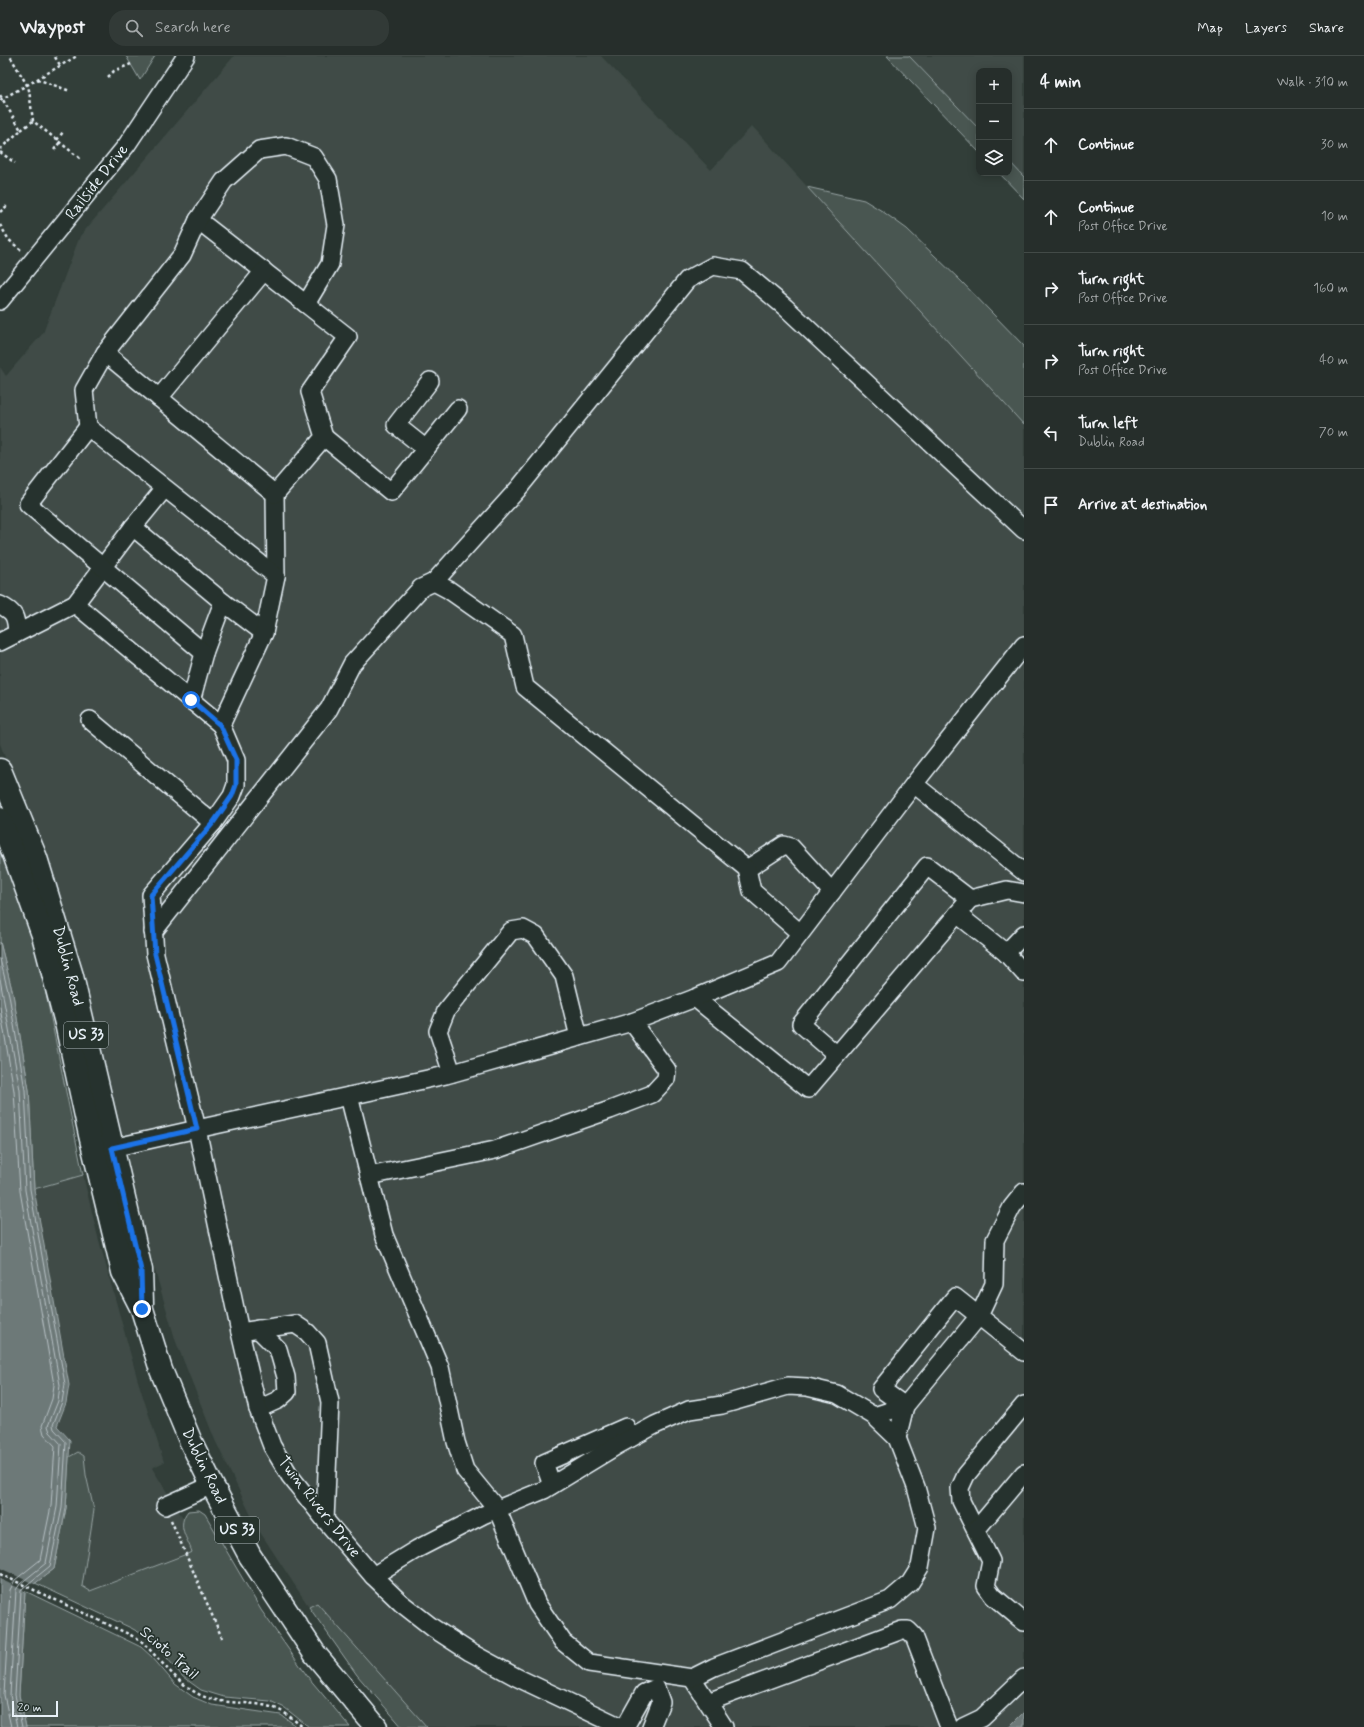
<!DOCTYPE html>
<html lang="en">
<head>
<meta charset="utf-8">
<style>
	:root { --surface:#262e2b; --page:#323a37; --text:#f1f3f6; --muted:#a4a8a9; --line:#424a47 }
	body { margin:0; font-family:Mynerve,sans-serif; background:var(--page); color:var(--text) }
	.controls { position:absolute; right:12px; top:12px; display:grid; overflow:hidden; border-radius:8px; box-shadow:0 2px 10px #0003 }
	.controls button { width:36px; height:36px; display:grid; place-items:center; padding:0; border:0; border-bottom:1px solid var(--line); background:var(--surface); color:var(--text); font:20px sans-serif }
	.scale { position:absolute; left:12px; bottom:10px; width:46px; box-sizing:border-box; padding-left:4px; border:2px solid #e8f1f8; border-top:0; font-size:11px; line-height:14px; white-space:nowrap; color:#e8f1f8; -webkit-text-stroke:3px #26332d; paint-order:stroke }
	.stop { position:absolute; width:12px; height:12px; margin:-9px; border:3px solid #1a73e8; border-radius:50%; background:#fff }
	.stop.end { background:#1a73e8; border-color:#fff; box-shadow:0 1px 4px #0008 }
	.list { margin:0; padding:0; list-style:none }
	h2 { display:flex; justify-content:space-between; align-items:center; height:52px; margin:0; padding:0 16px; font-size:17px }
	h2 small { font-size:13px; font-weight:400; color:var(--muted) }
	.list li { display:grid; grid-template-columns:26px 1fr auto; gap:12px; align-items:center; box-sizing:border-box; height:72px; padding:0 16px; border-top:1px solid var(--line) }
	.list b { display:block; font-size:15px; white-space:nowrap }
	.list p { margin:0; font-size:13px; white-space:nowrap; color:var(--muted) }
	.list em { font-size:13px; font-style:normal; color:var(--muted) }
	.icon { flex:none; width:22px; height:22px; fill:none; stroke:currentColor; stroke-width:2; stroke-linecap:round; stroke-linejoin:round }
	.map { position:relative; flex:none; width:1024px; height:1671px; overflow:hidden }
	header { display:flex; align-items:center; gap:24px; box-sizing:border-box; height:56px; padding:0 20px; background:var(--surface); border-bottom:1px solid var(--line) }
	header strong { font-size:19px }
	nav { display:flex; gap:22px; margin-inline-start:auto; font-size:14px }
	.search { width:280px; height:36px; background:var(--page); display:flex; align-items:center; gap:10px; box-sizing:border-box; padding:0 14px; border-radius:16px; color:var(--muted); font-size:15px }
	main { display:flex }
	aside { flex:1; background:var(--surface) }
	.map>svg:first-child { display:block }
	.built { fill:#3f4b46 }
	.green { fill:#495651; stroke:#98a4a4 }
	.water { fill:#6d7978; stroke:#9ea9ab }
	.pier { fill:#323e39 }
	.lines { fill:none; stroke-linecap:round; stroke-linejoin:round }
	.shore { stroke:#b7c1c5; stroke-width:1 }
	.minor-casing { stroke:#e8f1f8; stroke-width:20 }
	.major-casing { stroke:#e8f1f8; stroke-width:25 }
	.path { stroke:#e8f1f8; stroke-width:2.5; stroke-dasharray:3 3; stroke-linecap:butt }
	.minor { stroke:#26332d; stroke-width:17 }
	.major { stroke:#26332d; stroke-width:22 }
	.route { stroke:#1a73e8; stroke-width:5 }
	.labels { text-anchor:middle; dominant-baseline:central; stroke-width:3.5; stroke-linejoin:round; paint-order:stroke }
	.shield { fill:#26332d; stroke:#aeb8bb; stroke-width:1 }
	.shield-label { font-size:15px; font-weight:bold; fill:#e8f1f8 }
	.street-label { font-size:16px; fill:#e8f1f8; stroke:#26332d }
</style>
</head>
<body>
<header>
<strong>Waypost</strong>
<div class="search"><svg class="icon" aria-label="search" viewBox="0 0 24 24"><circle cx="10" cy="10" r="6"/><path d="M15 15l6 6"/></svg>Search here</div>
<nav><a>Map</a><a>Layers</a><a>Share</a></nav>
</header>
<main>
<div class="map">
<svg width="1024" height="1671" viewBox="0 0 1024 1671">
	<rect width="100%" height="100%" fill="#323e39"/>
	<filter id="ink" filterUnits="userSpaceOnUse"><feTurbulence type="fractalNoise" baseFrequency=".025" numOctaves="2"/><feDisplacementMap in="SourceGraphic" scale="8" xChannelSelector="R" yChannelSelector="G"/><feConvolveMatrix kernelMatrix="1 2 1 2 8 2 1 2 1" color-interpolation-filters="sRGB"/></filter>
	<g filter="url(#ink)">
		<!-- built -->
		<g class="built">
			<polygon points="234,0 601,0 711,114 752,70 1024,369 1024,1656 1009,1671 427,1671 317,1547 309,1551 256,1470 215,1384 176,1286 135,1147 74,884 0,688 0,311 6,320 43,277 80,180"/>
			<polygon points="909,0 1024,0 1024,121 1009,105 1009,15 979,15 979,73"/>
			<polygon points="83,1119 97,1177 138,1325 164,1406 152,1412 183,1462 183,1473 192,1496 90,1535 82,1530 94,1454 86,1418 84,1400 78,1396 69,1401 70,1384 57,1370 66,1347 34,1133"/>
		</g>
		<!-- green -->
		<g class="green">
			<polygon points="126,0 155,0 140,24"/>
			<polygon points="887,0 909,0 979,73 979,96"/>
			<polygon points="1009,105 1024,121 1024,143 999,117 1009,117"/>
			<polygon points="807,131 864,144 882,155 907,173 961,225 1024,290 1024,369"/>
			<polygon points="0,795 15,830 38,899 83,1119 34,1133 29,1034 13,938 0,886"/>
			<path d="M 78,1396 L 84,1400 L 86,1419 L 94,1454 L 82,1530 L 90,1535 L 192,1496 C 187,1481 176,1470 188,1455 L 199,1454 L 205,1458 L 261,1554 L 308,1621 L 350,1671 L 309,1671 L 285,1652 L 270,1645 L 224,1641 L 201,1634 L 183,1621 L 157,1590 L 144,1579 L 131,1572 L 35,1527 L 54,1513 L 66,1452 L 69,1401 Z"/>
			<polygon points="25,1535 141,1591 152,1601 175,1628 193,1641 212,1649 281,1659 298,1671 26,1671 19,1639"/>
			<polygon points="317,1547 427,1671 402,1671 397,1665 357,1619 309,1551"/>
		</g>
		<!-- water -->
		<g class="water">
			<polygon points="0,886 13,938 29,1034 34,1133 69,1329 66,1347 57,1370 70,1384 66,1452 54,1513 25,1535 19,1639 26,1671 0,1671"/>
			<polygon points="1024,1656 1024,1671 1009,1671"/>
		</g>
		<!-- pier -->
		<polygon class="pier" points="0,1512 36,1529 27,1536 0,1523"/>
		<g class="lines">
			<!-- shore -->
			<g class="shore">
				<polyline points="0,903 9,939 25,1034 30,1133 65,1328 62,1346 53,1369 54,1373 66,1386 62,1452 50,1510 23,1532 21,1535 15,1639 22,1671"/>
				<polyline points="0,923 20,1034 25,1134 60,1329 58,1345 48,1370 50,1376 61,1388 57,1451 46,1507 20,1528 16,1534 10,1639 17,1671"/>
				<polyline points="0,951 14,1035 20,1135 54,1329 52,1343 42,1370 44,1378 55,1390 51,1450 40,1504 15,1524 10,1534 4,1639 11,1671"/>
			</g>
			<defs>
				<g id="minor">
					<polyline points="198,164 306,248"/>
					<polyline points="0,245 126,90 186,0"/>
					<polyline points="105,297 275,438 276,520"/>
					<polyline points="159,342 264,215"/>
					<polyline points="88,371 84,334 105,297 182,199 198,164 224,125 259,94 286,90 314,101 328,123 336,169 330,208 306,248 348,281 310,336 324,381 275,438"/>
					<polyline points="324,381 391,436 458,353"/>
					<polyline points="426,393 396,369 430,325"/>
					<polyline points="133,471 223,546 264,577"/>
					<polyline points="434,526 518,433 687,224 713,210 742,215 785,251 1024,474"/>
					<polyline points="75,548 221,669 236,704 236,729 232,740 213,767 151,839 155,898 197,1073 112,1092"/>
					<path d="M 0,549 C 15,556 16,561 17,577"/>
					<polyline points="0,586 75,548 133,471 164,433"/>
					<polyline points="204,597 223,546"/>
					<polyline points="191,645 204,597 28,448 88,371 276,520 264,577 221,669"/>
					<polyline points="90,664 213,767"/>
					<polyline points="914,728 1024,816"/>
					<polyline points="747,813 784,789 791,791 832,836"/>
					<polyline points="970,843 1007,834 1024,837"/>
					<polyline points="957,858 1006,897 1024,878"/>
					<polyline points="153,876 329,653 352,608 421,532 434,526 449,534 513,579 525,631 747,813 752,835 800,877"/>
					<polyline points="1006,897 1024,917"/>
					<polyline points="695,942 808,1033 970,843 927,810 801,968 837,999"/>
					<polyline points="452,1017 438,975 446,955 511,875 523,873 536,880 564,920 579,981"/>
					<polyline points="349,1040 384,1179 440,1311 456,1386 465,1414 497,1453 537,1548 563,1586 589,1607 692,1622 724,1671"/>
					<polyline points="369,1120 495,1094 610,1054 652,1038 666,1023 667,1014 632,966"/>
					<polyline points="1024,1136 1012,1151 995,1184 994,1228 979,1260 905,1350 881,1333 955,1241 1024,1296"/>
					<polyline points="240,1276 295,1268 307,1276 317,1287 330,1346 325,1464"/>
					<polyline points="1024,1349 966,1419 960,1432 961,1445 991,1505 986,1530 993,1540 1024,1566"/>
					<polyline points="258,1353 278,1344 287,1336 286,1321 278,1293 258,1273"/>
					<polyline points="874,1360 905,1350 897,1382"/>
					<polyline points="552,1429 544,1407 626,1371 631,1382"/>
					<polyline points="165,1450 212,1429"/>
					<polyline points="976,1474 1024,1417"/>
					<polyline points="373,1520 417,1493 483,1459 544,1434 618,1389 655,1369 689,1354 722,1349 788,1330 807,1331 837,1338 874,1360 897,1382 916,1431 927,1472 920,1511 910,1527 890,1544 714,1611 692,1622"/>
					<polyline points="708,1646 902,1574 908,1574 914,1580 949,1671"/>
					<polyline points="621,1671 516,1621 470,1596 433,1572 401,1547 373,1520 325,1464 290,1420 272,1390 258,1353 240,1276 197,1073 446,1019 632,966 695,942 778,907 914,728 1024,589"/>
					<polyline points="625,1671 644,1637 656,1632 661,1646 651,1671"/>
					<polyline points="963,1671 982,1662 1024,1622"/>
				</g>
				<g id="major">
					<polyline points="0,714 36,802 72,920 141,1214 142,1247"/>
					<polyline points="0,763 15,801 43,879 66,967 90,1079 123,1216 142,1253 161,1314 190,1384 212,1429 250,1500 315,1598 376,1671"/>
				</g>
			</defs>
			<!-- minor casing -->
			<use href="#minor" class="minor-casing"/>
			<!-- major casing -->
			<use href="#major" class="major-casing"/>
			<!-- path -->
			<g class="path">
				<polyline points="55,1 60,9"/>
				<polyline points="108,21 114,15 131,8"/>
				<polyline points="37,23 70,35"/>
				<polyline points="0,44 27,29 10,0"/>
				<polyline points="33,65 29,34 27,29 77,0"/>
				<polyline points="21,74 33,65 82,104"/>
				<polyline points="57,84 63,76"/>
				<polyline points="0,93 21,74 0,39"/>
				<polyline points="54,94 60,86"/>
				<polyline points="0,96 15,107"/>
				<polyline points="0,156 8,149"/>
				<polyline points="0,169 9,184 21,194"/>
				<polyline points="171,1464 222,1582"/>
				<path d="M 0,1518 L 139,1583 C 161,1603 181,1635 211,1643 C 234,1649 260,1644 281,1655 C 289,1659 296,1666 303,1671"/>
			</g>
			<!-- minor -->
			<use href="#minor" class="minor"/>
			<!-- major -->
			<use href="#major" class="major"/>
		</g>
	</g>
	<g class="lines" filter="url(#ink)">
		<!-- route -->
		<polyline class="route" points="142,1253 141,1214 112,1092 197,1073 155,898 151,839 213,767 232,740 236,729 236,704 220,669 191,644"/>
	</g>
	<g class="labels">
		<!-- shield labels -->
		<g class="shield">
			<rect x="64" y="966" width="44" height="26" rx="3"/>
			<rect x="215" y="1461" width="44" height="26" rx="3"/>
		</g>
		<g class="shield-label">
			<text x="86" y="979">US 33</text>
			<text x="237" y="1474">US 33</text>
		</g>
		<!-- street labels -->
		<g class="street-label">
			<text transform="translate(97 126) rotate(-52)">Railside Drive</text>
			<text transform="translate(68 910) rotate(75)">Dublin Road</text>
			<text transform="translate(204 1410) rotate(64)">Dublin Road</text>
			<text transform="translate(319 1451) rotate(52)">Twin Rivers Drive</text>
			<text transform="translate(169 1597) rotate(41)">Scioto Trail</text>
		</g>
	</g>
</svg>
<div class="controls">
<button>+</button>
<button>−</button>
<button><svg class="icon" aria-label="layers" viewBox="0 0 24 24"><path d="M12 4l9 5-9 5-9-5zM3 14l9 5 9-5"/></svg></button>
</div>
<div class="scale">20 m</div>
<div class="stop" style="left:191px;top:644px"></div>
<div class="stop end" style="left:142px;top:1253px"></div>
</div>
<aside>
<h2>4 min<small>Walk · 310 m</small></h2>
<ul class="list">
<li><svg class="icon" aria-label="ahead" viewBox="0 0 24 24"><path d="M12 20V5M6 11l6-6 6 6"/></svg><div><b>Continue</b></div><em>30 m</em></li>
<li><svg class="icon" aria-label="ahead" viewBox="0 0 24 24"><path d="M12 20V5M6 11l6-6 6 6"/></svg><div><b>Continue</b><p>Post Office Drive</p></div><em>10 m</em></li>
<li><svg class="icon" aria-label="right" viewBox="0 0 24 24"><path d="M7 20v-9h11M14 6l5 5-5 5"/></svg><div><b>Turn right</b><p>Post Office Drive</p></div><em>160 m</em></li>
<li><svg class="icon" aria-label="right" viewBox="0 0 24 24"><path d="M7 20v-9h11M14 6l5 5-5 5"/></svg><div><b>Turn right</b><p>Post Office Drive</p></div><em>40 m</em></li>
<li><svg class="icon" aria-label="left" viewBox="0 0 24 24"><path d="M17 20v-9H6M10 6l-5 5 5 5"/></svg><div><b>Turn left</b><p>Dublin Road</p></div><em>70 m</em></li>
<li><svg class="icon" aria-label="arrive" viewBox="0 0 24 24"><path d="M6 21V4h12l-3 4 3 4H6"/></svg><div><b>Arrive at destination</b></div></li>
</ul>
</aside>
</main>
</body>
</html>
